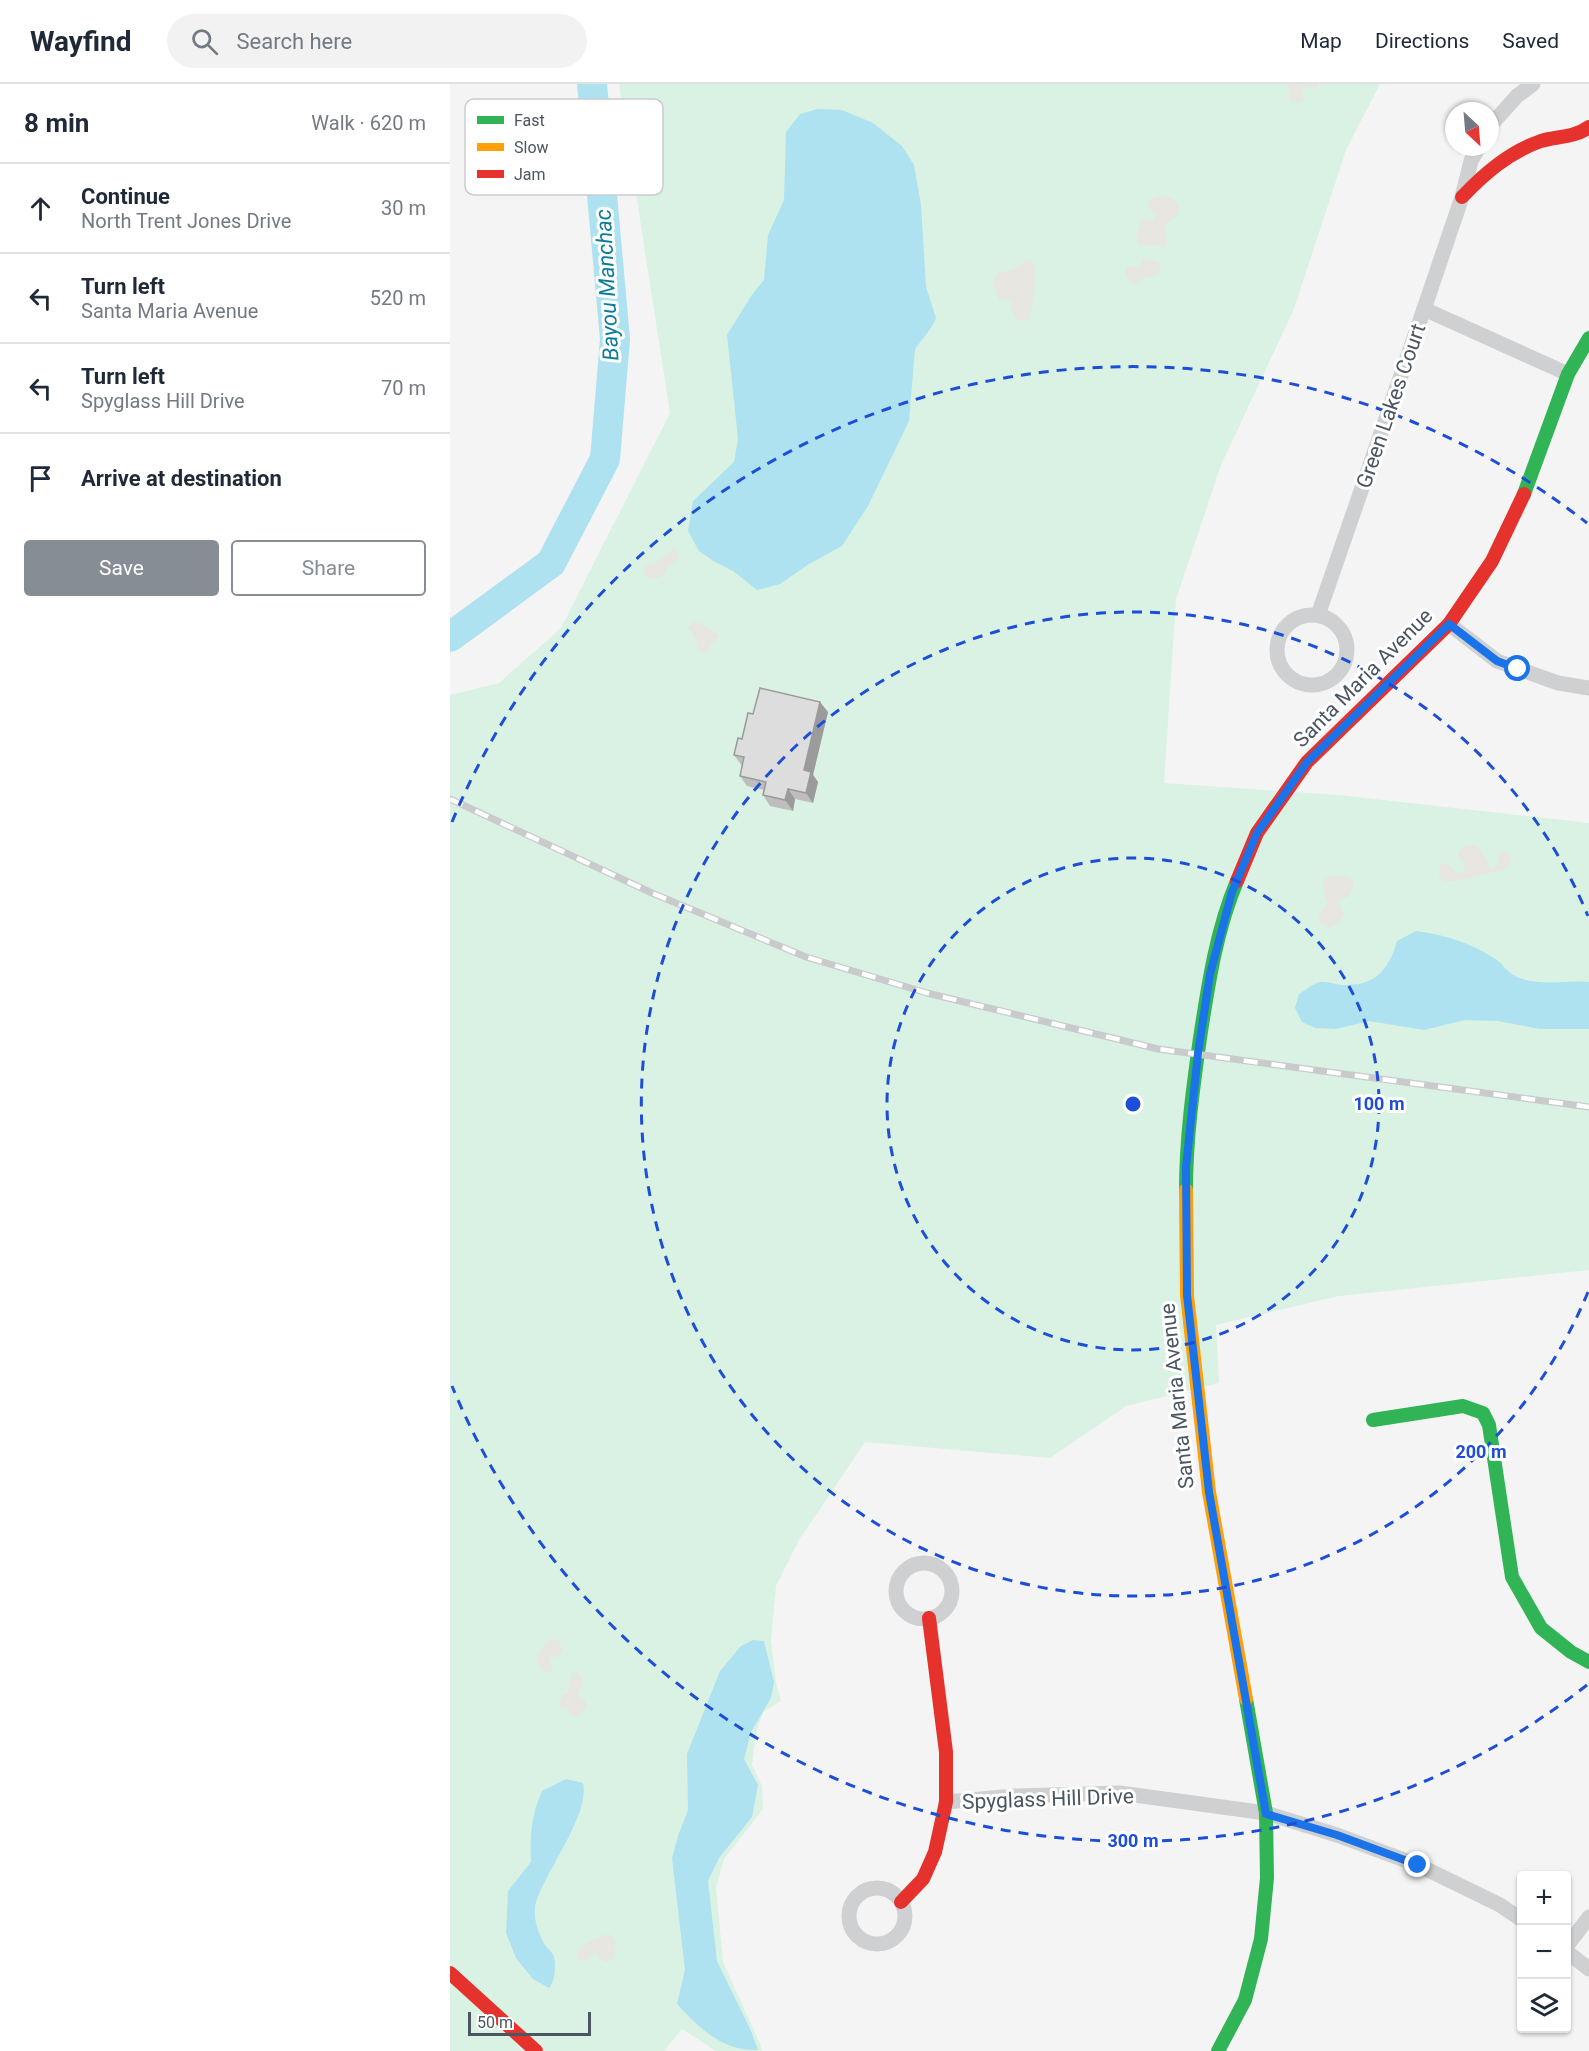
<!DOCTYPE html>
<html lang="en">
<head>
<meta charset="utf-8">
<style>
	:root { --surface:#fff; --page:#f2f2f3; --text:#1f2937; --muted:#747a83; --line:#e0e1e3; --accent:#868d94 }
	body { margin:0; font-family:Roboto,sans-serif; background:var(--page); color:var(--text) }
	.controls { position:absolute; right:18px; bottom:18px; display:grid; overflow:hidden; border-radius:6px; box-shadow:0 2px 4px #0004 }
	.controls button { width:54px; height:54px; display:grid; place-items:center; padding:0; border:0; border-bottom:2px solid var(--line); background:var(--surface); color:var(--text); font:30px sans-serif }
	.compass { position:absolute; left:995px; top:18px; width:54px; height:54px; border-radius:50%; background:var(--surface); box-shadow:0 2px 4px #0004; rotate:154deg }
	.scale { position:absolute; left:18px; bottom:15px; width:123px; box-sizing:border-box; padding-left:6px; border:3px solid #4a5661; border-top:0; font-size:16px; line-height:21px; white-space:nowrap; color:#4a5661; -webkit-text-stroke:4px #fff; paint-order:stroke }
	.stop { position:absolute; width:18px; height:18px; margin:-14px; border:4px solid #1a73e8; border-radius:50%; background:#fff }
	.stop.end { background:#1a73e8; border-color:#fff; box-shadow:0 2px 6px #0008 }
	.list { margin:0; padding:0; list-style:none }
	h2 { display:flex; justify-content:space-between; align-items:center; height:78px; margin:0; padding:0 24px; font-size:26px }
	h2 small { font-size:20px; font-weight:400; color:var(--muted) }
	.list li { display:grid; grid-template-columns:39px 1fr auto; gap:18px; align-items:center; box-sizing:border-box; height:90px; padding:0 24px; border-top:2px solid var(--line) }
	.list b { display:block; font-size:22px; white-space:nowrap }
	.list p { margin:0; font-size:20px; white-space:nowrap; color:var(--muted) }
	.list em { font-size:20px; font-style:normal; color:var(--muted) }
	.actions { display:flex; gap:12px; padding:18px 24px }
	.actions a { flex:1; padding:14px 0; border:2px solid var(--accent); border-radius:6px; text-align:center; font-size:21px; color:var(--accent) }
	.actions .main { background:var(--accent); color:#fff }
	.icon { flex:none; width:33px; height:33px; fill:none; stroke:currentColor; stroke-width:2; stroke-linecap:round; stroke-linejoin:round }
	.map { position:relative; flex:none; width:1139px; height:1967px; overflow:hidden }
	header { display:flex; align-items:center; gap:36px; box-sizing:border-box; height:84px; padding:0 30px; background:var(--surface); border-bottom:2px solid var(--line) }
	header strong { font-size:28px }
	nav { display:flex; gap:33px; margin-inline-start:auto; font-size:21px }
	.search { width:420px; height:54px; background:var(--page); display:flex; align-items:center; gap:15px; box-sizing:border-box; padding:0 21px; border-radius:33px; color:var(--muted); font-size:22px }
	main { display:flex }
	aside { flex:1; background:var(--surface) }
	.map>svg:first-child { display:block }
	.green { fill:#d9f2e3 }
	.sand { fill:#e7e6e1 }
	.water { fill:#aee2f0 }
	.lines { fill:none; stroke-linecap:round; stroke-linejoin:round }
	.river { stroke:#aee2f0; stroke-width:30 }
	.street { stroke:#ced0d2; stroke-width:15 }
	.fast { stroke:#30b455; stroke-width:14 }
	.slow { stroke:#ff9f0a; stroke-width:14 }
	.jam { stroke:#e5322d; stroke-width:14 }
	.rail-casing { stroke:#c9cacc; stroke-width:7 }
	.rail { stroke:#fff; stroke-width:4.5; stroke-dasharray:14; stroke-linecap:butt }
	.wall { fill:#bebebf }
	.shaded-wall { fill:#9b9b9b }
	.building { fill:#ddddde; stroke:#9b9b9b; stroke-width:1.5 }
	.route { stroke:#1a73e8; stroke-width:8 }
	.ring { fill:none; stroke:#1d4ed8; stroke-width:3; stroke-dasharray:10 8 }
	.labels { text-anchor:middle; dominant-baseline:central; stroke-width:6; stroke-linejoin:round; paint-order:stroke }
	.street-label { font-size:21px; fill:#4a5661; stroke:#fff }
	.water-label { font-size:22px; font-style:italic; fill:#0c7c9b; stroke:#fff }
	.key { fill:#fff; stroke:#c9ccd0; stroke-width:1.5 }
	.key-label { font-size:16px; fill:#4a5661 }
	.centre { fill:#1d4ed8; stroke:#fff; stroke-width:3 }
	.ring-label { font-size:18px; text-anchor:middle; font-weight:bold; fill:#1d4ed8; stroke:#fff; stroke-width:6; stroke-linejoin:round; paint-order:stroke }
</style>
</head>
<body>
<header>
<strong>Wayfind</strong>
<div class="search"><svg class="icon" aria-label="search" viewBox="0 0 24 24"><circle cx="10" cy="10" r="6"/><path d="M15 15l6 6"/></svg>Search here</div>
<nav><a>Map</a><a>Directions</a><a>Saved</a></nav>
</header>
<main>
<aside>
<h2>8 min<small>Walk · 620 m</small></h2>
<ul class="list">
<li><svg class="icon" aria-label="ahead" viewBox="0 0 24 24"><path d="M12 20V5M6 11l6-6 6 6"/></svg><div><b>Continue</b><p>North Trent Jones Drive</p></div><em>30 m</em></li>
<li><svg class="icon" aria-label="left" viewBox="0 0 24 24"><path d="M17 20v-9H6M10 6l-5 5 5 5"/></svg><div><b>Turn left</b><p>Santa Maria Avenue</p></div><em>520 m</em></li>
<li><svg class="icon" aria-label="left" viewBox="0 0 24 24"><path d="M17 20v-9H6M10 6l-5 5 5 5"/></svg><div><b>Turn left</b><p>Spyglass Hill Drive</p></div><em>70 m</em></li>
<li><svg class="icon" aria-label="arrive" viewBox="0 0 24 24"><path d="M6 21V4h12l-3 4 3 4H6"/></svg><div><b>Arrive at destination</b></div></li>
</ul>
<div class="actions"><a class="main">Save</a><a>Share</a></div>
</aside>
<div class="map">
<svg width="1139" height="1967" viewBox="0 0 1139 1967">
	<rect width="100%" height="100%" fill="#f4f4f4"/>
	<!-- green -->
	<polygon class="green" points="169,0 930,0 896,66 844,225 771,381 726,515 714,699 888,711 1139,739 1139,1186 889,1212 766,1241 769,1299 676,1322 600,1374 415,1358 349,1456 326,1502 321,1556 326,1599 331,1617 313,1628 307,1645 302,1681 312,1702 313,1725 274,1775 266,1804 273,1878 310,1960 312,1967 266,1967 232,1945 214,1967 0,1967 0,611 49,599 111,544 220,329"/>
	<!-- sand -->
	<g class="sand">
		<polygon points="837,0 869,0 866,4 858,2 852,8 855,16 847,19 841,17"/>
		<path d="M 709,112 C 718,113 725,114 730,123 L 727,132 C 724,135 721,135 718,138 C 710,145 722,154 713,163 C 704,159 697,164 688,160 L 686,149 L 690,144 L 690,137 L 694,135 L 703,137 L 706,131 L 697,122 L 701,115 Z"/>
		<path d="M 696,175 L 708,178 L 711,186 C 703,198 700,189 692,195 C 689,197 688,199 685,201 C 678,197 676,193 675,186 L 680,182 L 690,184 L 692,177 Z"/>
		<path d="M 580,176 L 585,181 L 584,209 L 580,233 L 577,237 L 568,236 L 560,226 L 562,217 L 559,215 L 551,217 C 546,211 538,193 550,188 C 553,187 556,188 559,187 C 568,184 571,178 580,176 Z"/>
		<path d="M 223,465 L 229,469 C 229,478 224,477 219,482 L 212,493 L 203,495 L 194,491 L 193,488 L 195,482 L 207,478 Z"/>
		<path d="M 244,538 L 250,539 L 268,550 L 269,553 L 260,561 L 258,568 C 247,571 248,565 246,557 C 245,552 241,547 238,543 Z"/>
		<path d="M 1024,761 C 1036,767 1034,777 1041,785 L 1047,781 L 1050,769 L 1054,767 L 1058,769 L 1061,779 L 1057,785 L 1001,798 L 994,797 L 989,792 L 990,781 L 997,779 L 1007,789 L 1012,789 L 1015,786 L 1013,778 L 1008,772 L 1009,767 L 1016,762 Z"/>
		<path d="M 879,792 L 896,792 L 903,796 C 903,803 903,807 899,813 L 890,815 L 888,818 L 894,831 L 887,840 L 879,844 L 870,839 L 869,832 L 878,819 C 875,808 868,801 879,792 Z"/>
		<polygon points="100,1555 108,1556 113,1567 108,1574 103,1571 100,1571 99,1575 103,1584 99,1588 95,1589 86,1576 87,1570"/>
		<polygon points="126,1589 130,1591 133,1599 127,1612 135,1617 137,1621 129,1631 125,1633 121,1631 117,1623 111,1624 109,1620 113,1610 118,1610 121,1591"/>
		<path d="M 159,1850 L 166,1859 L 164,1873 L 158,1878 L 153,1877 L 144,1868 L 136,1877 L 128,1876 L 126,1871 C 130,1860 148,1853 159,1850 Z"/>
	</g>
	<!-- water -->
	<g class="water">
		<polygon points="368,25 392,26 423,39 452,62 464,81 471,121 476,203 486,234 481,244 465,265 459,337 418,422 392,462 359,480 330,500 307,506 283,487 265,478 249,467 238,447 243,417 284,378 288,355 277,251 301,212 314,196 318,151 334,116 336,48 350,30"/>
		<path d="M 966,847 C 993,850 1021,859 1044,874 C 1052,879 1057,888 1065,892 C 1087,903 1115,896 1139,898 L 1139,945 L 1090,945 L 1048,937 L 1015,936 L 974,946 L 919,937 L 886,945 L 865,944 L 852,938 L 845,924 L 849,910 C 855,907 863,899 870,898 C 877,897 886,901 894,901 C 925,902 939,886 947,857 Z"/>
		<path d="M 303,1556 L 314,1557 L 324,1598 L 321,1614 L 301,1648 L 294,1675 L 308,1701 L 302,1733 L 269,1774 L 258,1797 L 267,1877 L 301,1947 L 308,1966 C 272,1967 249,1944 227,1920 L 235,1886 L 222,1774 L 228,1752 L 238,1726 L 237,1670 L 270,1587 L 291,1562 Z"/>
		<path d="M 116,1695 L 133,1699 C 140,1730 97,1785 86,1818 C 82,1832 88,1850 96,1862 C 98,1865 103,1869 104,1873 C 106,1881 105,1898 99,1904 L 83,1895 L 66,1874 L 56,1849 L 58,1807 L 81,1778 C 80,1751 81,1732 92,1707 Z"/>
	</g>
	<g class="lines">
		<!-- river -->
		<polyline class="river" points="0,553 101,479 155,375 165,255 142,0"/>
		<!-- street -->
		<g class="street">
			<polyline points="1040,42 1067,12 1083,0"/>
			<polyline points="974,225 1118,290"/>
			<circle cx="862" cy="566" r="35"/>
			<polyline points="868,531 974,225 1012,113 1021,77 1029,63"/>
			<polyline points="999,540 1047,577 1108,599 1139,604"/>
			<circle cx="474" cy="1507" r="28"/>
			<polyline points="496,1718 565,1712 670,1709 816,1729 887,1751 968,1781 1050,1821 1072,1836"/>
			<circle cx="427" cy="1832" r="28"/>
			<polyline points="1116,1863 1139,1833"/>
			<polyline points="1116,1867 1139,1885"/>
		</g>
		<!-- fast -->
		<g class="fast">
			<polyline points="1074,410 1118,290 1139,254"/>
			<path d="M 736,1106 C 736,1055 743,1004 750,954 C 758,902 766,847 787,797"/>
			<polyline points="923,1336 1013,1322 1033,1329 1039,1341 1062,1493 1091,1544 1121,1568 1139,1578"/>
			<polyline points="768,1967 795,1916 811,1855 817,1794 816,1729 796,1615"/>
		</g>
		<!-- slow -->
		<polyline class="slow" points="736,1106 737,1211 759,1408 796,1615"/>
		<!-- jam -->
		<g class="jam">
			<path d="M 1012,113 C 1034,90 1059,68 1091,57 C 1107,52 1124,54 1139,43"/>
			<polyline points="787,797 807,749 857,678 999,540 1042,477 1074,410"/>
			<polyline points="451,1818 473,1795 485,1768 496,1718 496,1668 479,1534"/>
			<polyline points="0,1889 86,1967"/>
		</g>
		<defs>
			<polyline id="rail" points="0,715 202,809 356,873 477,909 708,965 1139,1023"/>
		</defs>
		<!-- rail casing -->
		<use href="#rail" class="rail-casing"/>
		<!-- rail -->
		<use href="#rail" class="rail"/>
	</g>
	<!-- wall -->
	<polygon class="wall" points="378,628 363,691 368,698 363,719 345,715 343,727 320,722 313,711 314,706 297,702 290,692 292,682 284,671 292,655"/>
	<!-- shaded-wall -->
	<g class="shaded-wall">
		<polygon points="370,618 378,628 363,691 368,698 363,719 356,709 354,686"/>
		<polygon points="338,705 345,715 343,727 335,716"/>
	</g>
	<!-- building -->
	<polygon class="building" points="310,604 370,618 354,686 361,688 356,709 338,705 335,716 313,711 316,698 290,692 294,673 284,671 288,654 292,655 298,629 303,630"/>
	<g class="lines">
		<!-- route -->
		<polyline class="route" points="968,1781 887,1751 816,1730 759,1408 737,1211 736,1083 748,969 760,890 782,808 807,749 857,678 999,540 1047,577 1068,585"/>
	</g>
	<!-- distance rings -->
	<g class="ring">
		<circle cx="683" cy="1020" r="246"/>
		<path d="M1138 1208A492 492 0 1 1 1138 832"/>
		<path d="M1137 1601A737 737 0 0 1 2 1302M2 738A737 737 0 0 1 1137 439"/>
	</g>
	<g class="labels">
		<!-- street labels -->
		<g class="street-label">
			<text transform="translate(941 322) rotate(-71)">Green Lakes Court</text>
			<text transform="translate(913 594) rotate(-45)">Santa Maria Avenue</text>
			<text transform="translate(727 1312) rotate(-96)">Santa Maria Avenue</text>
			<text transform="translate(598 1715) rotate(-2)">Spyglass Hill Drive</text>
		</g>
		<!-- water labels -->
		<g class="water-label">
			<text transform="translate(157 201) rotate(-93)">Bayou Manchac</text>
		</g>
	</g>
	<!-- legend -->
	<rect x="15" y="15" width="198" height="96" rx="9" class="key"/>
	<rect x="27" y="32" width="27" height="8" fill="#30b455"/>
	<rect x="27" y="59" width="27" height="8" fill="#ff9f0a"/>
	<rect x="27" y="86" width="27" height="8" fill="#e5322d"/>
	<g class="key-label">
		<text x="64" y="42">Fast</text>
		<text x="64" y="69">Slow</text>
		<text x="64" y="96">Jam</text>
	</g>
	<circle cx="683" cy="1020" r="9" class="centre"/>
	<g class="ring-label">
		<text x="929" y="1026">100 m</text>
		<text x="1031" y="1374">200 m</text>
		<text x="683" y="1763">300 m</text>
	</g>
</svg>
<div class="controls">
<button>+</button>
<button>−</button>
<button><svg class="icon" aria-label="layers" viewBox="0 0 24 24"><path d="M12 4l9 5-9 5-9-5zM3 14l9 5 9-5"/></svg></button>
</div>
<svg class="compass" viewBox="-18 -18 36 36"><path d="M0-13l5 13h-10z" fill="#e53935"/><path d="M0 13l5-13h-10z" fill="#747a83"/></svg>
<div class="scale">50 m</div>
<div class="stop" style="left:1068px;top:585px"></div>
<div class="stop end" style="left:968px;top:1781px"></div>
</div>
</main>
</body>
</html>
